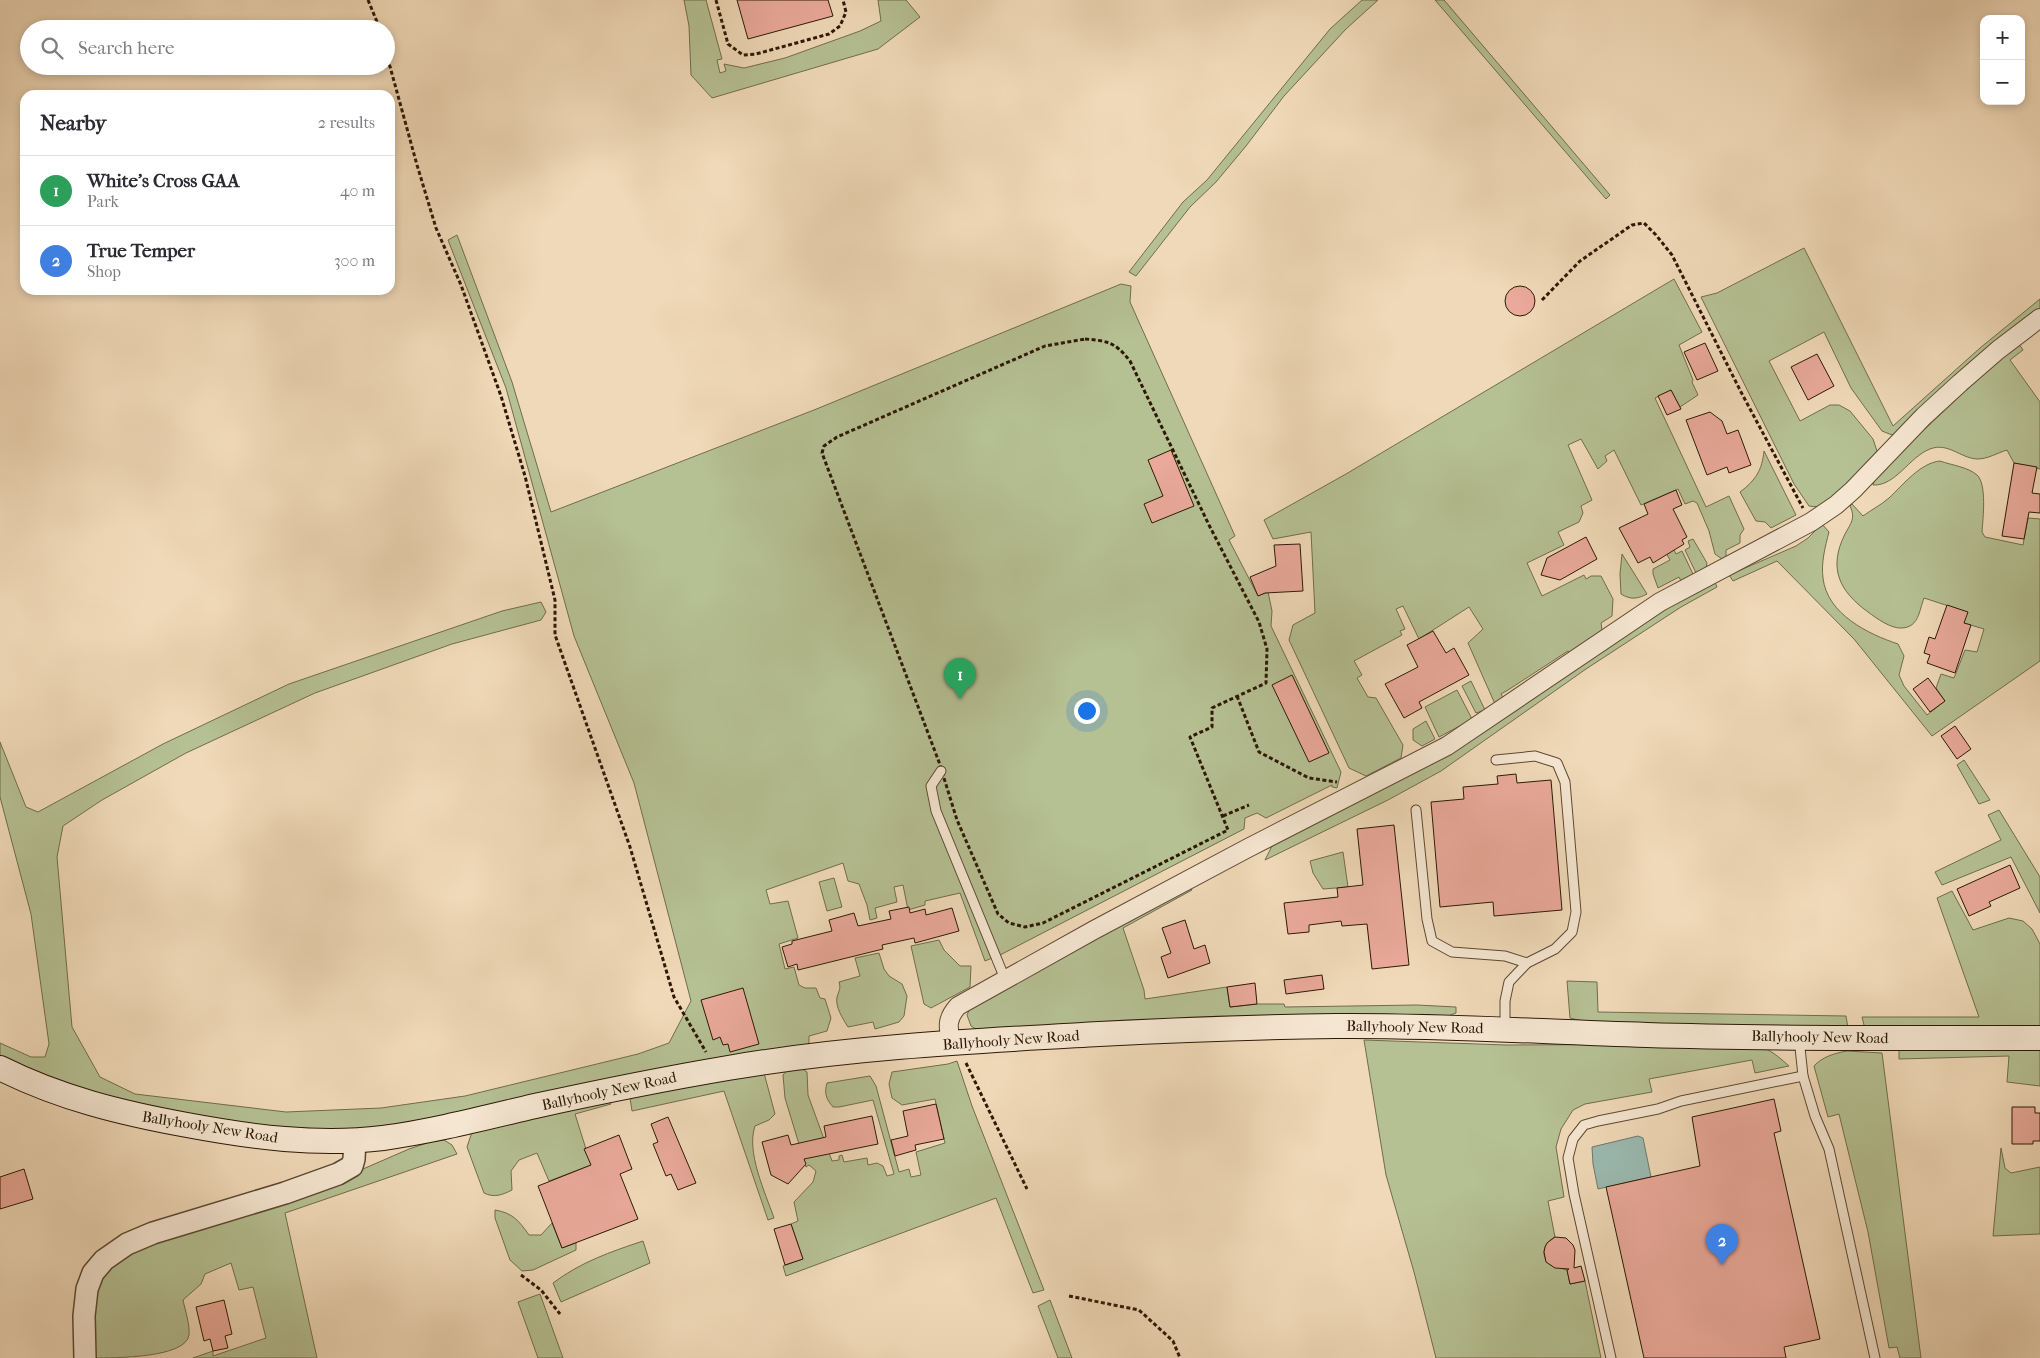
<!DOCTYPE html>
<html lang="en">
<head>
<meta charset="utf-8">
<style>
	:root { --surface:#fff; --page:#f7f7f7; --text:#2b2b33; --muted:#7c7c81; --line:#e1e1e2; --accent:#7c3aed }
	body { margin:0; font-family:"IM FELL French Canon",serif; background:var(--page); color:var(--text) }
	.controls { position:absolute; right:15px; top:15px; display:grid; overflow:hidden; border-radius:10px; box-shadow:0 2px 8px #0003 }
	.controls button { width:45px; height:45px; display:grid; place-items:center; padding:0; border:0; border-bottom:1px solid var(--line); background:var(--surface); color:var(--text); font:25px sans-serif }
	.you { position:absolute; left:1086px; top:710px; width:18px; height:18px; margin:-12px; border:4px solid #fff; border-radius:50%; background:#1a73e8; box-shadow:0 0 0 8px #1a73e833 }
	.badge { display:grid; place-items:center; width:32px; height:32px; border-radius:50%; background:var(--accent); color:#fff; font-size:16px; font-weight:700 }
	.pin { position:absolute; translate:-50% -41px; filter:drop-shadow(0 1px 2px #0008) }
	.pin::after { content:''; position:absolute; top:26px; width:18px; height:15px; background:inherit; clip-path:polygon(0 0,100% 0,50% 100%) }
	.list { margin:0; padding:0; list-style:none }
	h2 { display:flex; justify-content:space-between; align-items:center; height:65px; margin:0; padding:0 20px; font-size:21px }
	h2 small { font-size:16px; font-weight:400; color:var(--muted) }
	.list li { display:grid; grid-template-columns:32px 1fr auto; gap:15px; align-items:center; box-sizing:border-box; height:70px; padding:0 20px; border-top:1px solid var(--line) }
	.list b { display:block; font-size:19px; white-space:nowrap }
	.list p { margin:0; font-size:16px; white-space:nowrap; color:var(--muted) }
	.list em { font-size:16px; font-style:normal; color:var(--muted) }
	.icon { flex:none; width:28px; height:28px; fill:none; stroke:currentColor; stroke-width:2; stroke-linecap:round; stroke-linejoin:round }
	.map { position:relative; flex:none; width:2040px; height:1358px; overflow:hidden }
	.search { position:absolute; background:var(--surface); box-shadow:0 2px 8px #0003; left:20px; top:20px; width:375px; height:55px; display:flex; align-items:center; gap:12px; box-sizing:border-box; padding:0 18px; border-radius:28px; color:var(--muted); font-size:19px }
	.panel { position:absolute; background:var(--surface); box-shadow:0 2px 8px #0003; left:20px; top:90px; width:375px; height:205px; border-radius:15px }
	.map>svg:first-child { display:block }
	.green { fill:#b5c093; stroke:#706c4c }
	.water { fill:#9abab1; stroke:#6e796c }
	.building { fill:#eaa99a; stroke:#2c1805 }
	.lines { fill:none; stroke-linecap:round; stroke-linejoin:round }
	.service-casing { stroke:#5d4832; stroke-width:11 }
	.minor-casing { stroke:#5d4832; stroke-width:20 }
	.tertiary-casing { stroke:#5d4832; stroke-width:24 }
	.secondary-casing { stroke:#2c1805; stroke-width:26 }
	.path { stroke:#2c1805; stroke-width:3; stroke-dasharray:4 2.5; stroke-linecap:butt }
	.service { stroke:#f5e6d1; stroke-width:9 }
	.minor { stroke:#f5e6d1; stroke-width:18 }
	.tertiary { stroke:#f5e6d1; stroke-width:21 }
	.secondary { stroke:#f5e6d1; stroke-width:24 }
	.labels { text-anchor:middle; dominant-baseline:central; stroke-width:4.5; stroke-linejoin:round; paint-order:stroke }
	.street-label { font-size:15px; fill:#2c1805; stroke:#f5e6d1 }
</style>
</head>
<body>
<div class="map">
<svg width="2040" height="1358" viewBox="0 0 2040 1358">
	<rect width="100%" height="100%" fill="#f0d9b8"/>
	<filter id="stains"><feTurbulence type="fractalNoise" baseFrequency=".004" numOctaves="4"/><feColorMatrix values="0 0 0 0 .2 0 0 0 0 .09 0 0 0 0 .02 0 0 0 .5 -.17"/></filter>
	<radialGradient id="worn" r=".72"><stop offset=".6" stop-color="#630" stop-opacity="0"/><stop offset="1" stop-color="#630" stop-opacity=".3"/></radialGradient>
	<!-- green -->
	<g class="green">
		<polygon points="684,0 706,0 722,59 717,60 720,73 726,71 724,64 744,68 785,58 860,31 881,21 878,0 906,0 920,17 878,49 712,98 691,75 689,26"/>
		<polygon points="1362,0 1378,0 1346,29 1284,96 1246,146 1216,182 1190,207 1136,276 1129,272 1183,202 1207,180 1330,29"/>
		<polygon points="1435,0 1444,0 1610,195 1606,199"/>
		<path d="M 457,235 L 512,382 L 551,512 L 814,410 L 1121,284 L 1131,286 L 1130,302 L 1235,536 L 1229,540 L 1258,596 L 1268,592 L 1272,611 L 1271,626 L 1341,772 L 1337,788 L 1332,787 L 1332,785 L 1266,818 L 1257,813 L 1245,818 L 1244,829 L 1002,954 L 985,961 L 960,893 L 925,901 L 925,905 L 908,910 L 903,885 L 894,887 L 897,902 L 875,908 L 877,918 L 870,920 L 867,905 L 859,884 L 848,881 L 843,863 L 766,890 L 770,904 L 788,901 L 798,938 L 779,944 L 785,969 L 794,967 L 799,985 L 805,988 L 816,988 L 820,998 L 825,999 L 831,1018 L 827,1031 L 809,1036 L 809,1042 L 807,1048 L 391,1127 C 319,1132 258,1127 187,1115 C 153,1109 117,1102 84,1092 C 55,1084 27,1068 0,1057 L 0,1043 L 31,1057 L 45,1057 L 49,1044 L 31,914 L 0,797 L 0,742 L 26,807 L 38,812 L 163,744 L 289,684 L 502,611 L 541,602 L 546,612 L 541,620 L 452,644 L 315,693 L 186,753 L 102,800 L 63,826 L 57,857 L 72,1027 L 100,1077 L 135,1094 L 286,1112 L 381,1108 L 465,1096 L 638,1054 L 669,1043 L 691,1001 L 634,783 L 574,636 L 506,388 L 448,240 Z"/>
		<path d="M 1804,248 L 1893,426 L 1980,348 L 2040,299 L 2040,310 L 1900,431 L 1892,435 L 1882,431 L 1851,388 L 1824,332 L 1769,361 L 1800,421 L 1830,405 L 1839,405 L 1850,411 L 1873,439 L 1877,451 C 1866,465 1840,498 1825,505 C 1820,507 1815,507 1809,506 L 1794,484 L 1701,297 L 1717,293 Z"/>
		<polygon points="1674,279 1702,332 1679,345 1693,380 1692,382 1698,395 1680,407 1671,390 1655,398 1706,507 1729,496 1744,529 1740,535 1740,543 1726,550 1726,557 1722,559 1715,554 1709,531 1697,503 1693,501 1685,504 1678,489 1641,505 1614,450 1605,456 1607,461 1598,469 1581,439 1568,445 1592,500 1581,506 1583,513 1579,522 1558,532 1564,545 1527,563 1542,596 1584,575 1586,579 1591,576 1601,576 1613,599 1612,616 1601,623 1602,630 1570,655 1568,651 1508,690 1501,694 1504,699 1495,704 1468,643 1483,629 1469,607 1419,639 1403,606 1396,609 1405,629 1400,631 1402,635 1354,661 1362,675 1357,678 1368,697 1376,698 1403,745 1401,758 1366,776 1349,768 1289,640 1293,625 1315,613 1311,532 1273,539 1264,520 1346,474"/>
		<path d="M 2019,344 L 2023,350 L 2010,360 L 2040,402 L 2040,469 L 2014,463 L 2007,450 C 1997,453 1988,459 1977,459 C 1960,458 1948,442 1930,449 C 1909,457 1896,486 1873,485 L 1876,475 L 1991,367 Z"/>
		<path d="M 1764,451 L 1796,515 L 1771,528 L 1765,522 L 1756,521 L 1740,492 C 1756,480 1762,470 1764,451 Z"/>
		<path d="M 1940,461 C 1951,465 1968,467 1977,475 C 1987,484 1983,518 1982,532 L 1985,537 L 2023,545 L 2028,518 L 2040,519 L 2040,661 L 1932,736 L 1854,639 L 1777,561 L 1733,581 L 1729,575 L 1796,546 L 1808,538 L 1822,524 L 1829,532 C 1825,547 1821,563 1823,578 C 1827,614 1868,634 1898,644 L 1904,656 L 1899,675 L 1904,686 L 1927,715 L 1945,701 L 1936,688 L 1941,674 L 1954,678 L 1965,650 L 1977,652 L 1984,629 L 1964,623 L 1967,612 L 1924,598 C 1919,611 1919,627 1902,628 C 1891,629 1876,618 1868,612 C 1839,591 1828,568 1845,534 C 1851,523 1856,518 1850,506 L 1852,504 L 1863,516 C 1871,510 1881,505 1889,498 C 1903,485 1920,463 1940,461 Z"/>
		<polygon points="1693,539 1707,563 1706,568 1696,573 1685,550 1690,547 1688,541"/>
		<polygon points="1673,548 1676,554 1682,551 1693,574 1681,581 1679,577 1658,588 1653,574 1653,569 1670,560 1665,551"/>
		<path d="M 1622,554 L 1647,594 C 1637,599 1631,600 1621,594 L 1620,574 Z"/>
		<polygon points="1714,580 1717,587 1681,607 1586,669 1441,771 1388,800 1265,860 1272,846 1436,762 1635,625"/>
		<polygon points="1471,681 1485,710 1476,713 1462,686"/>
		<polygon points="1457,690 1471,717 1471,720 1439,737 1425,707"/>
		<polygon points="1426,721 1435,739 1422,746 1413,740 1413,729"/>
		<polygon points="1964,760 1990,800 1979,804 1957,765"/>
		<polygon points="1999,810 2040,877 2040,913 2011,857 1942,885 1935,872 2001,840 1988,815"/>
		<polygon points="1343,852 1348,887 1323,889 1313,873 1310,861"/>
		<polygon points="834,878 842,907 827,911 819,882"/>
		<polygon points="1190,887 1192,890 1123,928 1144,990 1145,999 1227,987 1230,1007 1257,1004 1284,1004 1285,1007 1417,1005 1456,1007 1456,1013 1442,1018 979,1031 971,1026 967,1015 971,1006"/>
		<polygon points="1952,891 1973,930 2009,918 2023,921 2032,929 2040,944 2040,1030 1865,1029 1862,1017 1979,1017 1937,898"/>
		<polygon points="939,940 944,950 960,966 971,966 970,987 931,1008 924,1004 911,946"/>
		<path d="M 879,953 L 884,969 L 889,976 L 902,984 L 907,996 L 904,1016 L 899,1022 L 875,1029 L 873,1022 L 848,1027 C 843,1019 835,1007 837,997 C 839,991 841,988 839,982 L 860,976 L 855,958 Z"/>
		<polygon points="1567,981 1597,982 1598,1012 1846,1016 1848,1028 1593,1024 1570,1018"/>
		<path d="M 1364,1040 L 1506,1045 L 1744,1044 C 1766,1046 1772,1051 1789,1066 L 1755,1073 L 1752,1060 L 1649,1079 L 1652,1092 L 1585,1104 L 1573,1110 L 1561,1129 L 1556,1147 L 1564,1197 L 1548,1201 L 1555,1237 C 1543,1243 1540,1256 1550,1265 L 1567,1270 L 1570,1284 L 1585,1281 L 1601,1358 L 1436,1358 L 1414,1272 L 1386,1175 Z"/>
		<polygon points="2040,1048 2040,1086 2007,1082 2009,1056 1899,1059 1899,1050"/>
		<path d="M 1847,1051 L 1882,1053 L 1921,1358 L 1900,1358 L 1897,1347 L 1889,1348 L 1868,1232 L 1839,1114 L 1828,1117 L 1814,1066 C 1822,1057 1835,1053 1847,1051 Z"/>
		<path d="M 957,1061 L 972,1106 L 1044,1290 L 1033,1293 L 996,1198 L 786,1276 L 783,1266 L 803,1259 L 791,1224 L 798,1221 L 794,1202 L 813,1182 L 816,1171 L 809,1165 L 806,1167 L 785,1098 L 783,1075 L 787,1070 L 801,1068 L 807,1072 L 808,1095 L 832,1161 L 839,1160 L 839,1156 L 842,1155 L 844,1162 L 867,1158 L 868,1165 L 877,1163 L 883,1166 L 887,1176 L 894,1174 L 873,1100 L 839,1107 L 833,1107 C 826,1099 824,1093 827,1083 L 870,1076 L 876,1086 L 899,1172 L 909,1169 L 911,1177 L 921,1175 L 916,1152 L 945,1143 L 935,1099 L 902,1105 L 892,1098 L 889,1084 L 892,1072 L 948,1064 Z"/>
		<path d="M 764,1073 L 775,1114 L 769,1120 L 755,1126 C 746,1152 765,1192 774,1218 L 768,1220 L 724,1091 L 632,1111 L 630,1098 L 721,1078 Z"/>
		<path d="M 608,1099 L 611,1104 L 575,1114 L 591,1165 L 549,1181 L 537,1153 L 519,1160 L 511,1171 L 512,1190 C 502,1195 494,1198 484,1193 L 467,1147 L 472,1132 Z"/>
		<path d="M 444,1140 L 452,1145 L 457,1154 L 285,1213 L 317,1358 L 193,1358 L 213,1351 L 213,1356 L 266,1338 L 253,1287 L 239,1290 L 231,1263 L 205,1274 L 201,1284 L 183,1300 C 185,1310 190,1324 189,1335 C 186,1358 115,1358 93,1358 L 94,1299 L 107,1269 L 141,1247 L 294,1199 L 409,1149 L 430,1142 Z"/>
		<polygon points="2001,1148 2005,1168 2011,1173 2040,1167 2040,1234 1993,1236"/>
		<path d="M 495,1210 C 513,1213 519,1221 529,1235 L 541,1235 L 552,1223 L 562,1248 L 576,1243 L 576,1250 L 533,1270 L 522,1271 L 510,1260 L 495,1218 Z"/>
		<path d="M 643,1241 L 650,1263 L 561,1302 L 553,1283 C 581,1262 610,1252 643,1241 Z"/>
		<polygon points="540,1294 563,1358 538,1358 518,1302"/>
		<polygon points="1050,1300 1072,1358 1058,1358 1038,1306"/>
	</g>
	<!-- water -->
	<polygon class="water" points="1638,1136 1643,1138 1651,1177 1598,1189 1593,1164 1592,1147"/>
	<!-- building -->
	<g class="building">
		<polygon points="737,0 828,0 833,16 748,39"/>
		<circle cx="1520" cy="301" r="15"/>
		<polygon points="1705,343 1718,371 1697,380 1684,352"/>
		<polygon points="1817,354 1834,386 1808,400 1791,367"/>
		<polygon points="1671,390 1681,409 1667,415 1658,396"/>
		<polygon points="1710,412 1722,421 1727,434 1738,430 1751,465 1729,473 1727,467 1707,475 1686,420"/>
		<polygon points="1171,450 1194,506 1152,523 1144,504 1163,496 1148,460"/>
		<polygon points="2014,463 2037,467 2032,493 2040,494 2040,513 2029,512 2024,539 2002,536"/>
		<polygon points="1676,490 1682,505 1673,509 1687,537 1682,540 1684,544 1653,563 1650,557 1638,563 1619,528 1648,514 1644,504"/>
		<polygon points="1586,537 1597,559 1560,580 1541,575 1547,558"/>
		<polygon points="1300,544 1303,591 1265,593 1258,596 1250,577 1276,566 1274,545"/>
		<polygon points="1947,605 1968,612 1964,623 1971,625 1955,673 1927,663 1930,655 1924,653 1929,637 1935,639"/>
		<polygon points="1433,631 1446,653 1454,648 1469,675 1419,702 1422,708 1404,718 1385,684 1418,667 1407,645"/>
		<polygon points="1292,675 1329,753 1309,762 1272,685"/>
		<polygon points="1928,678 1945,701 1930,712 1913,689"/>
		<polygon points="1955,726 1971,749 1957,759 1941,736"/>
		<polygon points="1516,774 1517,783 1551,780 1562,910 1494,916 1493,902 1440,907 1431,802 1464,799 1463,787 1498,784 1497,776"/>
		<polygon points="1394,825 1409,965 1372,969 1367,924 1342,926 1341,921 1309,925 1309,932 1288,934 1284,903 1338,897 1337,888 1363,885 1357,829"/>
		<polygon points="2010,865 2020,888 1989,902 1991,906 1969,916 1957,889"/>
		<polygon points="909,907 910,913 925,909 926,915 952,908 959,931 915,943 914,938 882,945 883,949 798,970 797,964 788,967 782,947 792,944 792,941 832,931 829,920 854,913 858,926 891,919 889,911"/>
		<polygon points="1185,920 1194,949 1205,945 1210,963 1168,978 1161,957 1171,953 1162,928"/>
		<polygon points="1322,975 1324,989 1286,994 1284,980"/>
		<polygon points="1255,983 1257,1004 1230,1007 1227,987"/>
		<polygon points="743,988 759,1044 730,1052 728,1044 723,1045 720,1037 713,1040 701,1000"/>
		<polygon points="1774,1099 1781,1131 1774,1133 1820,1339 1784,1347 1786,1358 1644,1358 1606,1187 1700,1166 1692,1117"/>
		<polygon points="936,1104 944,1139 915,1145 916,1150 895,1156 891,1140 908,1136 903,1111"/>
		<polygon points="2012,1107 2035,1107 2035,1113 2040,1113 2040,1141 2033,1141 2033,1144 2012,1144"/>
		<polygon points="872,1116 878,1144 804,1159 806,1164 788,1184 771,1175 762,1142 788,1135 791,1145 826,1137 824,1126"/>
		<polygon points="668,1117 696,1183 678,1190 671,1174 666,1176 653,1144 658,1142 651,1124"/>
		<polygon points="619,1135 632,1169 620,1174 638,1219 562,1248 538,1186 591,1165 584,1149"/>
		<polygon points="24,1169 33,1199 0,1209 0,1177"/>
		<polygon points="791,1224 803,1259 785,1265 774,1229"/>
		<polygon points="1555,1237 1566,1238 1573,1245 1575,1250 1574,1268 1581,1266 1585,1281 1570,1284 1567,1270 1569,1269 1555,1268 1546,1262 1544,1252 1545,1247 1547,1243"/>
		<polygon points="224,1300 232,1334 225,1336 228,1348 213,1351 210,1339 204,1341 196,1307"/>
	</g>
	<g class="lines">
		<defs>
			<g id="service">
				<polyline points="1496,760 1535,756 1557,763 1565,782 1576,912 1572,932 1555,949 1527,963 1509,982 1505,1001 1505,1029"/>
				<polyline points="941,771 931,786 936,811 1005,979"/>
				<polyline points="1416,810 1427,919 1432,941 1452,952 1505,956 1527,963"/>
				<polyline points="1799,1038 1803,1076 1815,1116 1829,1149 1875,1358"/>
				<polyline points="1611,1358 1574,1194 1568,1158 1573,1139 1584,1125 1598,1121 1658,1109 1681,1101 1803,1076"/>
			</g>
			<path id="minor" d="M 951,1043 C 948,1027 946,1019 958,1006 L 1094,930 L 1248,848 L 1447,746 L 1660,602 L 1811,522 L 1836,505 L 1853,490 L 1924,416 L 1960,383 L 1998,350 L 2040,318"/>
			<polyline id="tertiary" points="85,1358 84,1316 87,1289 93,1273 104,1260 127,1244 153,1233 285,1193 338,1174 352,1166 354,1159 355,1140"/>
			<path id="secondary" d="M 0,1068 C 60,1098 121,1113 187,1125 C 251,1137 318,1146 383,1138 C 434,1131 484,1118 535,1106 C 599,1092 663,1079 728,1068 C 850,1047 975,1041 1099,1034 C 1178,1030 1257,1027 1336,1026 C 1440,1025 1543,1032 1647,1035 C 1778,1039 1909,1038 2040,1038"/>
		</defs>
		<!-- service casing -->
		<use href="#service" class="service-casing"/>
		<!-- minor casing -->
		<use href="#minor" class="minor-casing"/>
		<!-- tertiary casing -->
		<use href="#tertiary" class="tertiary-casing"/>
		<!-- secondary casing -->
		<use href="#secondary" class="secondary-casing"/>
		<!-- path -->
		<g class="path">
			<polyline points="368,0 380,29"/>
			<polyline points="716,0 728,44 743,55 756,54 829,34 840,26 846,12 843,0"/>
			<polyline points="386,52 417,165 436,228 461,285 501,396 525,476 555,600 555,635 630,847 674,997 706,1052"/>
			<polyline points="1542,300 1580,261 1632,225 1644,223 1656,235 1672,255 1741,392 1803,508"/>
			<path d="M 1085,339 C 1108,341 1115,342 1130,361 L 1209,525 L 1259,622 L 1267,649 L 1266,683 L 1212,708 L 1212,727 L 1190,737 L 1228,830 L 1043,923 L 1025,927 L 1009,923 L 998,914 L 957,820 L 939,762 L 822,453 L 824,446 L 837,437 L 1045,346 Z"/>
			<polyline points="1237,696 1259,752 1309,778 1337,782"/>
			<polyline points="1223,816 1249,805"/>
			<polyline points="966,1063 1027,1189"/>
			<polyline points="521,1275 541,1290 560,1314"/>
			<polyline points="1069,1296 1139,1310 1173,1341 1180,1358"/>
		</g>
		<!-- service -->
		<use href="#service" class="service"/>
		<!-- minor -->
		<use href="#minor" class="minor"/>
		<!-- tertiary -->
		<use href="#tertiary" class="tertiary"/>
		<!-- secondary -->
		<use href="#secondary" class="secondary"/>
	</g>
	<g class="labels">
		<!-- street labels -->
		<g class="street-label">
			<text transform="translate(1415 1027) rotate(1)">Ballyhooly New Road</text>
			<text transform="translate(1820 1037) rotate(1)">Ballyhooly New Road</text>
			<text transform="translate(1011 1040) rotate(-4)">Ballyhooly New Road</text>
			<text transform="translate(609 1091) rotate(-12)">Ballyhooly New Road</text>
			<text transform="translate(210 1127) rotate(9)">Ballyhooly New Road</text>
		</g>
	</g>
	<rect width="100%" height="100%" filter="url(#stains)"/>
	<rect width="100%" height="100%" fill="url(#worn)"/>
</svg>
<div class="controls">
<button>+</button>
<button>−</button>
</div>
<div class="you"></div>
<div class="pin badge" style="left:960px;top:699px;background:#2e9e5b">1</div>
<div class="pin badge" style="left:1722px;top:1265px;background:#3f7fe0">2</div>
<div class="search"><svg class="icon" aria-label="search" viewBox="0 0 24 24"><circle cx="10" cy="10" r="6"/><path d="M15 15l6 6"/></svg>Search here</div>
<section class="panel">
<h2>Nearby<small>2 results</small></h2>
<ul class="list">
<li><span class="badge" style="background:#2e9e5b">1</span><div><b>White's Cross GAA</b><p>Park</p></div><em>40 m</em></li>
<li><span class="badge" style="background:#3f7fe0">2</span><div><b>True Temper</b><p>Shop</p></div><em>300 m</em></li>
</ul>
</section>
</div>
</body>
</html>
